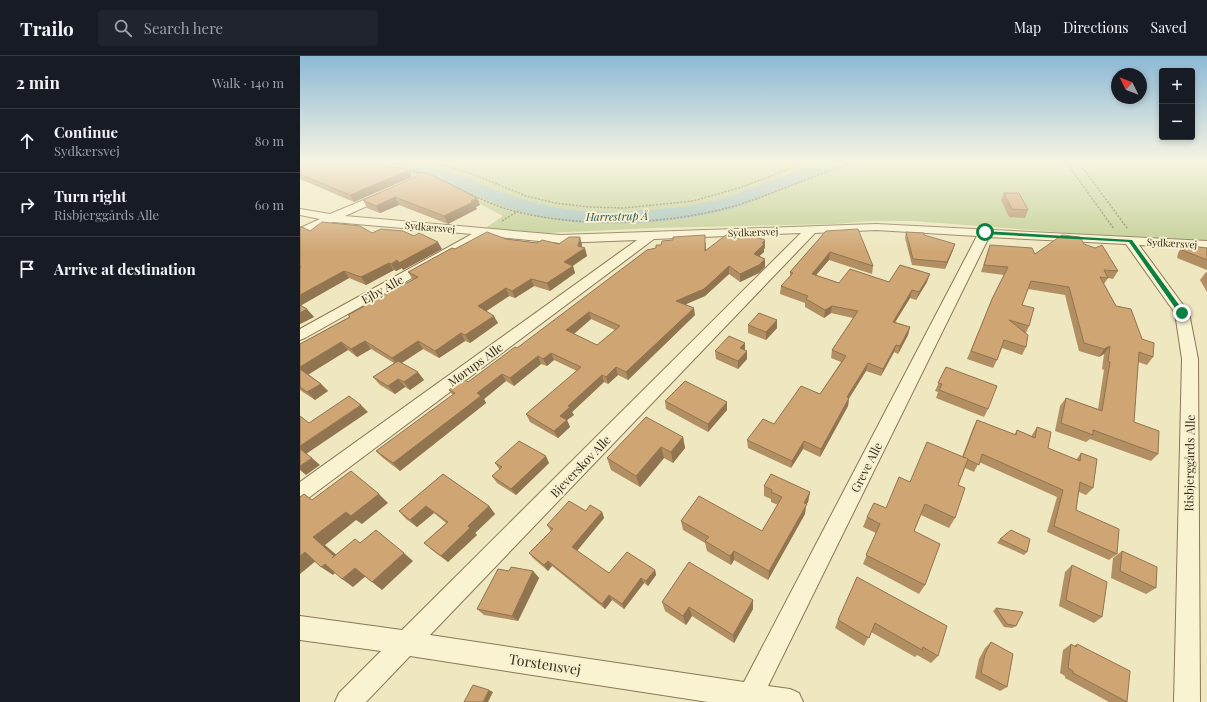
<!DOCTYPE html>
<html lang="en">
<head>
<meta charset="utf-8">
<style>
	:root { --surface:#171b24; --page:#20242c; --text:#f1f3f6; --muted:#9ea1a6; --line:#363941 }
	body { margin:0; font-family:"Playfair Display",serif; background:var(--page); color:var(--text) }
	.controls { position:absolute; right:12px; top:12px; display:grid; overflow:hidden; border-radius:4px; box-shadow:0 2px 6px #0003 }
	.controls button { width:36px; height:36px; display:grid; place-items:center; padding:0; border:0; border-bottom:1px solid var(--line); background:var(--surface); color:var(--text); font:20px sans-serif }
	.compass { position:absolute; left:811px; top:12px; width:36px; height:36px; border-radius:50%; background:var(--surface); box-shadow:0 2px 6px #0003; rotate:313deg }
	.stop { position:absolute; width:12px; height:12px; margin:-9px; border:3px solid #0b8043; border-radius:50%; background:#fff }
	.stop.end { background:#0b8043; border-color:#fff; box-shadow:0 1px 4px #0008 }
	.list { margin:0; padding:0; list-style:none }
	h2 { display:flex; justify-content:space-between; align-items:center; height:52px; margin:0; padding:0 16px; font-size:17px }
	h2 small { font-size:13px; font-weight:400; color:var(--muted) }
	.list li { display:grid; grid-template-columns:26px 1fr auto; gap:12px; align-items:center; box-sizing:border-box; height:64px; padding:0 16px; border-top:1px solid var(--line) }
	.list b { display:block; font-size:15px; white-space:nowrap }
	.list p { margin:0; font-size:13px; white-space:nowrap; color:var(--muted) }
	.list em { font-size:13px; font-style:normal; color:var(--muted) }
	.icon { flex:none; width:22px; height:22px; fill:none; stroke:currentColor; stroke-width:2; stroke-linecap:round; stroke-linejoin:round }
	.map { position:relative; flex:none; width:907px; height:646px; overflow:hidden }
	header { display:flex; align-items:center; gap:24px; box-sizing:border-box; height:56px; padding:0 20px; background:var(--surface); border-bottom:1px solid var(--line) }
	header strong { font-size:19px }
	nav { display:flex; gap:22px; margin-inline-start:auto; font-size:14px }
	.search { width:280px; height:36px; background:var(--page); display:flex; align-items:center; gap:10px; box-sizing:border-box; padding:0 14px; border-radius:4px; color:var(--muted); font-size:15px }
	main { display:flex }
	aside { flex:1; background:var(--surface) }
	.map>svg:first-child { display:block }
	.green { fill:#c0ce93 }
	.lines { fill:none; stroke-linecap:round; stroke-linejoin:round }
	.river { fill:#a2c1bc; fill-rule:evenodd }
	.minor-casing { stroke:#897757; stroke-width:2 }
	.path { stroke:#897757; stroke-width:1.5; stroke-dasharray:2 1.5; stroke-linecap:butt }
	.minor { fill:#faf3d2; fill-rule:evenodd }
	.wall { fill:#b28e63; fill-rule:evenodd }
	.shaded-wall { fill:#917450 }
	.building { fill:#cfa573; stroke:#917450; fill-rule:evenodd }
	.route { fill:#0b8043 }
	.labels { text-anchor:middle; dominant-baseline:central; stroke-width:4; stroke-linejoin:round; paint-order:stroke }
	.far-street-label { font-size:10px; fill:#372d1c; stroke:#f7f0cf }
	.far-water-label { font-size:11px; font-style:italic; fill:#2a5558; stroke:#f7f0cf }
	.street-label { font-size:12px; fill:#372d1c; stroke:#f7f0cf }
	.near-street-label { font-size:14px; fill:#372d1c; stroke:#f7f0cf }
</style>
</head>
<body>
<header>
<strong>Trailo</strong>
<div class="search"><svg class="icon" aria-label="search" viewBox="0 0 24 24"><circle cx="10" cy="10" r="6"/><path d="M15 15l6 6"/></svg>Search here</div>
<nav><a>Map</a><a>Directions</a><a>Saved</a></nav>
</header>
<main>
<aside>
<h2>2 min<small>Walk · 140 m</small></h2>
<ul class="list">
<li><svg class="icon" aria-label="ahead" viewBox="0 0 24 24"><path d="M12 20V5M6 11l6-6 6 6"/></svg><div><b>Continue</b><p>Sydkærsvej</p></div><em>80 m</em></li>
<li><svg class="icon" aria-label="right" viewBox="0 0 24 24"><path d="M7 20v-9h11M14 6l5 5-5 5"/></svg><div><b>Turn right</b><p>Risbjerggårds Alle</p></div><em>60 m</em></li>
<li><svg class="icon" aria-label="arrive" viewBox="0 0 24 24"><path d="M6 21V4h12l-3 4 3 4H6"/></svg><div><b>Arrive at destination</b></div></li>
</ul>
</aside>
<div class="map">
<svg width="907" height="646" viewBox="0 0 907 646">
	<rect width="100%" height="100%" fill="#efe7bf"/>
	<!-- green -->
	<polygon class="green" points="38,105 907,105 907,185 846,183 613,165 570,165 535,168 354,172 247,177 184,173 203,160 149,132 91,115"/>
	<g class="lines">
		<!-- river -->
		<path class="river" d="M 76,105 L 114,105 L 151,116 L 201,136 L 235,147 L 270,154 L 317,156 L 383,151 L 423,143 L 521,106 L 557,105 L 554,109 C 524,116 495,129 466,140 C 454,145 442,151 429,154 C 363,169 292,175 225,157 C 195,149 167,134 137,124 C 118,117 98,114 79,109 Z"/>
		<defs>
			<path id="minor" d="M 83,136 L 87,137 L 88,139 L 87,141 L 45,160 L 260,179 L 576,168 L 907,185 L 907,193 L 839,189 L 889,257 L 898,303 L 900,646 L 874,646 L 882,303 L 875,257 L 826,188 L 689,181 L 468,630 L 490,633 L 499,637 L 503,646 L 408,646 L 110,600 L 66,646 L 35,646 L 39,637 L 81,595 L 0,584 L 0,560 L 102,574 L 501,177 L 354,183 L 7,443 L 0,446 L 0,426 L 337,184 L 260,187 L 187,180 L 5,282 L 0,284 L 0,273 L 172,178 L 33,166 L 0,179 L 0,172 L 20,163 L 0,159 L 0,153 L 30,158 ZM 576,174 L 677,180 L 444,626 L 130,579 L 515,177 Z"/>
		</defs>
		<!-- minor casing -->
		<use href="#minor" class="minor-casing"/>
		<!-- path -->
		<g class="path">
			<polyline points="129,105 172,118 226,140 255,147 289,151 324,152 393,145 439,132 510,105"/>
			<polyline points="765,105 814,173"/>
			<polyline points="774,105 786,116 827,172"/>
			<polyline points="82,109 120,117"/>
			<path d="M 149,128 C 169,137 189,148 210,154 C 279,173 369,169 438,149 C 479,136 518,117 560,105"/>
			<polyline points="202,165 218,155"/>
		</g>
		<!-- minor -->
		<use href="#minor" class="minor"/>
	</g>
	<!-- wall -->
	<g class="wall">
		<polygon points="0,105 51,109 112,121 54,146 0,123"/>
		<polygon points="117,120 180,149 176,151 177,153 148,168 99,149 80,157 67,152 63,144"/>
		<polygon points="704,137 728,154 725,162 709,161 701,144"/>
		<polygon points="10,175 72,177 142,193 103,214 102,212 96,215 94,214 66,229 49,222 1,249 14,261 0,268 0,212 1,211"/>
		<polygon points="526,175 573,210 572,218 529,204 516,219 539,227 589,226 627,226 616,244 610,242 595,266 610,271 608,279 598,298 594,296 581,320 566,315 549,342 548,350 520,401 503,393 491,412 448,392 447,384 474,368 520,338 541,306 531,302 532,294 553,262 531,257 524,262 505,251 505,247 480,238 481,230 490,221 490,216"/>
		<polygon points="606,176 624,179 653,194 645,213 612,209 605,182"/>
		<polygon points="206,183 237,187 259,188 282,188 282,191 287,200 273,210 275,217 250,235 234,230 215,242 209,240 186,255 198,267 170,287 165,285 139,302 123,293 102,307 124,324 110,334 105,331 95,338 80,329 73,321 94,307 71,293 57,301 48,294 8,318 21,328 28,335 15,344 0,334 0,288 49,261 48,259 113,224 108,216 155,193"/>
		<path d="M 439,183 L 465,192 L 464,193 L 464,196 L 459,200 L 465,211 L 459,217 L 440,226 L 429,218 L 405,240 L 386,248 L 395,259 L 328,324 L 318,319 L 308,328 L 304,326 L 272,356 L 274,359 L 267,364 L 270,371 L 258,382 L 230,366 L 226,358 L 277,315 L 254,304 L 247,310 L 241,308 L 214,330 L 206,325 L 184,343 L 186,347 L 100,415 L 83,402 L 76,395 L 153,339 L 149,334 L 168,326 L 217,292 L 406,186 L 406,194 ZM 291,263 L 315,274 L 297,289 L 274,278 Z"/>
		<polygon points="784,188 818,215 813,223 808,222 804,228 816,250 842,283 853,301 847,309 838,306 834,366 858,398 851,405 790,383 786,386 755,375 760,350 766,342 798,353 804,314 802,313 804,298 799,301 779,295 765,239 728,233 722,249 729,270 726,277 726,291 722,299 702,292 697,304 693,312 667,303 692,243 704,219 681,216 690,189 735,198"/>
		<polygon points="883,189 907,192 907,214 877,202 878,197"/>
		<polygon points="906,216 907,217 907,236 900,224"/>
		<polygon points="448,269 477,272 466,284 448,277"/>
		<polygon points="445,294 447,303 438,313 416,303 415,295"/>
		<polygon points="646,311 688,353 684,361 636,342 638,336 635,335"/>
		<polygon points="365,345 427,346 427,354 408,376 366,353"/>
		<polygon points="677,364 714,379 717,374 732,380 732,379 737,371 748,392 776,404 781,397 793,432 786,439 779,436 776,454 817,498 809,504 747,476 757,441 679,406 674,416 665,412 658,429 655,462 649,472 621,459 614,475 625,529 619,538 563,508 576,477 563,471 567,461 586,452 610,426 662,401 673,372"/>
		<polygon points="383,381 385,392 373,407 364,402 340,431 311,414 307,402"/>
		<polygon points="195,407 249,407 216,439 197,427 192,420 200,414"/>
		<polygon points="143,418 189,450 195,458 175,477 177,479 148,506 132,494 124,487 146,467 134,457 117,471 106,463 99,455"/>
		<polygon points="464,430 510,436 508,446 506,449 505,458 468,524 434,504 431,509 407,495 405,487 383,474 381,465 462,475 478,449 471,446 471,443 464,440"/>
		<polygon points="286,455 302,456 304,462 277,495 309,517 355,514 356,519 348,530 344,527 324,553 312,544 305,553 252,510 248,515 233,502 229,497 251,475 247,469"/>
		<polygon points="700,483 727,496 724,499 697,487"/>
		<polygon points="822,495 856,532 846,538 811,522 813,502"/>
		<polygon points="772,509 802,561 794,567 759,550 765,516"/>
		<polygon points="209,515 233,515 239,522 218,565 184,559 177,553"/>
		<polygon points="557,521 638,600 631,607 617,599 615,601 571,576 564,590 535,572 538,564"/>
		<polygon points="453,544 453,553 434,587 392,560 386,569 365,555 362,546"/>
		<polygon points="696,552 716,570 712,572 704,571 693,555"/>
		<polygon points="691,586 707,631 700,635 675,622 679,603 685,592"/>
		<polygon points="771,588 774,590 777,588 827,646 809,646 765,622 765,620 760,617 763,594"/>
	</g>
	<!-- shaded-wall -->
	<g class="shaded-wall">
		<polygon points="109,114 112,121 54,146 50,139"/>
		<polygon points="95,141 99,149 80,157 76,150"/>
		<polygon points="177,142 180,149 176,151 177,153 148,168 144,160"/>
		<polygon points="280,181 282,188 281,195 285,192 287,200 266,214 264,206 278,190"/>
		<polygon points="465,184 465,192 464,193 464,196 454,205 454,198 462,187"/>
		<polygon points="138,186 142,193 103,214 102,212 96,215 91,208"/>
		<polygon points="655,188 653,194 645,213 647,206"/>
		<polygon points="530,196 529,204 511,225 512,218"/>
		<polygon points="465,203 465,211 459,217 440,226 440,218"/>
		<polygon points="89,207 94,214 66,229 61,221"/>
		<polygon points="273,210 275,217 250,235 247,227"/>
		<polygon points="429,210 429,218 405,240 377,252 376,245"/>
		<polygon points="44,215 49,222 0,250 0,239"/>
		<polygon points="630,218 627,226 616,244 619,236"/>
		<polygon points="231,223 234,230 215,242 212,235"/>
		<polygon points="206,232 209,240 182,258 178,250"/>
		<polygon points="612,234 610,242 591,273 593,266"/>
		<polygon points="532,250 531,257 524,262 525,254"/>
		<polygon points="394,252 395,259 328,324 326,316"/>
		<polygon points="7,253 14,261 0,268 0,257"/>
		<polygon points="289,256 291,263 269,282 266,274"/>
		<polygon points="194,260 198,267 170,287 165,279"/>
		<polygon points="477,264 477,272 466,284 466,276"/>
		<polygon points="610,271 608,279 598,298 600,290"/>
		<polygon points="161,277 165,285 139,302 135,295"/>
		<polygon points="65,285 71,293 57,301 51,293"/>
		<polygon points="118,285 123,293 98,309 92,302"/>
		<polygon points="41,286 48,294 6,320 0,313 0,311"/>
		<polygon points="445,287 445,295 440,292"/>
		<polygon points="596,289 594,296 581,320 583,313"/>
		<polygon points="810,290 804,298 799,301 804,293"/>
		<polygon points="447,295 447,303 438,313 438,305"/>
		<polygon points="251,297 254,304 247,310 243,303"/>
		<polygon points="238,300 241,308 214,330 210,322"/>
		<polygon points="568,307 566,315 545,349 547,341"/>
		<polygon points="316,311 318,319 308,328 306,321"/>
		<polygon points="118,316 124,324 110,334 104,326"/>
		<polygon points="202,318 206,325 184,343 186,347 100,415 93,407 177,337"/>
		<polygon points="302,319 304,326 272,356 274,359 267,364 270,371 258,382 254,375 260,360 268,350"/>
		<polygon points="98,323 105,331 95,338 88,330"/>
		<polygon points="21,328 28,335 15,344 7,336"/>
		<polygon points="549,342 548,350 520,401 521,393"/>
		<polygon points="427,346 427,354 408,376 408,368"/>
		<polygon points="61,349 68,356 6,398 0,393 0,390"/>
		<polygon points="383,381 385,392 373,407 371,396"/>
		<polygon points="504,385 503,393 491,412 492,405"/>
		<polygon points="361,391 364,402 340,431 336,420"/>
		<polygon points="246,400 249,407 216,439 211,433"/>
		<polygon points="12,402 20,409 6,419 0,414 0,410"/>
		<polygon points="510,436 508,446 506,449 505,458 468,524 469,515"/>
		<polygon points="79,438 88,447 62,468 56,464 25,489 46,507 43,510 13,481 46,456"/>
		<polygon points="126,450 134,457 117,471 110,464"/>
		<polygon points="189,450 195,458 175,477 177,479 148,506 141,500 168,470"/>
		<polygon points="302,456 304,462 275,497 272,491"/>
		<polygon points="434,495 434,504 431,509 430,500"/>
		<polygon points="5,496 17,504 0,518 0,500"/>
		<polygon points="104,497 113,505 82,534 72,526"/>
		<polygon points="248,505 252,510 248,515 244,509"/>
		<polygon points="25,508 36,516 33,519 21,511"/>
		<polygon points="55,512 66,520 53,531 42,523"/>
		<polygon points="355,514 356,519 348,530 346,525"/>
		<polygon points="233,515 239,522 218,565 212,560"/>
		<polygon points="341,522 344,527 324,553 322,548"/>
		<polygon points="309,539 312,544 305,553 302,548"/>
		<polygon points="453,544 453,553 434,587 433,579"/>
		<polygon points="389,551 392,560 386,569 383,560"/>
		<polygon points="189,634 193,636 188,646 183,646"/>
	</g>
	<!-- building -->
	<g class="building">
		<polygon points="0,105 43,105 51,109 59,105 76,105 88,110 109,114 50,139 0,118"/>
		<polygon points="118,116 130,118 177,142 171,145 173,146 144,160 95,141 76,150 63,144 117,120"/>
		<polygon points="704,137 719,137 728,154 712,153"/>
		<polygon points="22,166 60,170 72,177 81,173 103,175 114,180 119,177 138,186 99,207 97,204 91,208 89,207 61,221 44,215 0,239 0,212 1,211 0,209 0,171 2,171 10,175"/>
		<polygon points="558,173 573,210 530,196 512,218 539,227 550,213 589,226 600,209 630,218 619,236 612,234 593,266 610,271 600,290 596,289 583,313 568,307 547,341 549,342 521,393 504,385 492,405 447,384 463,363 474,368 501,330 520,338 546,300 532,294 558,255 532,250 525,254 506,243 508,240 481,230 493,217 490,216 526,175"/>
		<polygon points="187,176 206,183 237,187 242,184 259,188 269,181 280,181 278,190 285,192 264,206 273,210 247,227 231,223 212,235 206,232 178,250 194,260 165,279 161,277 135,295 118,285 92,302 65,285 51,293 41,286 0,311 0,288 50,261 48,259 118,221 108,216 152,192 155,193"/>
		<polygon points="606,176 624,177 624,179 655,188 647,206 613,203"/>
		<path d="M 446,178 L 465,184 L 462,187 L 464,188 L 454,198 L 465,203 L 459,209 L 440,218 L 429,210 L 404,233 L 376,245 L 394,252 L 326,316 L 316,311 L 306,321 L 302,319 L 268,350 L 270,351 L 260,360 L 267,364 L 254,375 L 226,358 L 281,311 L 251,297 L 243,303 L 238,300 L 210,322 L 202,318 L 177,337 L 181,340 L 93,407 L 76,395 L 155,337 L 149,334 L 164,323 L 168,326 L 215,291 L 217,292 L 347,194 L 356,192 L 356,189 L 361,189 L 362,185 L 373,184 L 373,181 L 405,179 L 405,195 L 426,179 L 439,183 ZM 289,256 L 320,270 L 297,289 L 266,274 Z"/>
		<polygon points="762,179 780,181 784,188 795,192 802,189 818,215 804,214 808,222 800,221 816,250 831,253 842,283 854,287 853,301 839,296 834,366 859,375 858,398 793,374 793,379 761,367 766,342 802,355 810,306 808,305 810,290 804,293 784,287 769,231 731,225 722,249 734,252 729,270 709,264 728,279 726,291 704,284 697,304 671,295 692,243 708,211 684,209 690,189 732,192 735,198"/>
		<polygon points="883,189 907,192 907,204 882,194"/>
		<polygon points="0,249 7,253 0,257"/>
		<polygon points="459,257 477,264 466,276 448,269"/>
		<polygon points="429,280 445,287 440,292 447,295 438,305 415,295"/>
		<polygon points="98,305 118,316 104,326 98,323 88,330 73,321"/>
		<polygon points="646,311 697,330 688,353 639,334 642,328 638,327"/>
		<polygon points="0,313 21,328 7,336 0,331"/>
		<polygon points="385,325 427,346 408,368 365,345"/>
		<polygon points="49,340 61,349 0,390 0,360 9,367"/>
		<polygon points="346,361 383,381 371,396 361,391 336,420 307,402"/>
		<polygon points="677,364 716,379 717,374 735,382 737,371 751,376 748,392 780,405 781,397 797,403 793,432 780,426 776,454 819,473 817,498 754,470 763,434 682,398 679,409 663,401"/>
		<polygon points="219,385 246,400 211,433 192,420 202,411 195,407"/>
		<polygon points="627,386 668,403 658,429 665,432 655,462 625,448 614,475 640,488 625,529 566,499 580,468 567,461 574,447 586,452 599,421 610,426"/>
		<polygon points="0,393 12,402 0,410"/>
		<polygon points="51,415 79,438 51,460 46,456 13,481 34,500 32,502 55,483 60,487 76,474 104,497 72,526 55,512 42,523 25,508 21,511 5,496 0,500 0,441 4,438 12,444"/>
		<polygon points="143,418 189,450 168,470 170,472 141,500 124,487 148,466 126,450 110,464 99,455"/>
		<polygon points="471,418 510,436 504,447 507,448 469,515 434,495 430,500 405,485 409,481 381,465 399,440 462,475 482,441 471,436 472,434 464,430"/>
		<polygon points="269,445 286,455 290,449 302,456 272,491 309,517 327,496 355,514 346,525 341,522 322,548 309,539 302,548 248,505 244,509 229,497 253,473 247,469"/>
		<polygon points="711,474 730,483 727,496 700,483"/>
		<polygon points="822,495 857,511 856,532 820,515"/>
		<polygon points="389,506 453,544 433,579 389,551 383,560 362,546"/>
		<polygon points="772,509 807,526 802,561 766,544"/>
		<polygon points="211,511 233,515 212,560 177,553 198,513 209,515"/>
		<polygon points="557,521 647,570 638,600 623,591 622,594 575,567 569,582 538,564"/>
		<polygon points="696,552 723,556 716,570 707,568"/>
		<polygon points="691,586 713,598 707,631 681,617 685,598"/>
		<polygon points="771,588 776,591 777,588 830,615 827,646 773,617 773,615 768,612"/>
		<polygon points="173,629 189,634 183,646 164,646"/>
	</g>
	<!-- sky -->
	<linearGradient id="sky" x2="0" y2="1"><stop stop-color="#8cb9d6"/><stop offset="0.54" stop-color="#f8f4e2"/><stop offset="1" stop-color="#f8f4e2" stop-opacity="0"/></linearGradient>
	<rect width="907" height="196" fill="url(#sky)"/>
	<!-- route -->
	<polygon class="route" points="683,175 832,184 885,257 880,259 829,186 685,178"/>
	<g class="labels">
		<!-- far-street labels -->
		<g class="far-street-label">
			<text transform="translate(130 171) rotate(5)">Sydkærsvej</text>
			<text transform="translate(453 176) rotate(-2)">Sydkærsvej</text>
			<text transform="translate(872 187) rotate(3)">Sydkærsvej</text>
		</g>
		<!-- far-water labels -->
		<g class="far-water-label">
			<text transform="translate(317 160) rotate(-1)">Harrestrup Å</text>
		</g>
		<!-- street labels -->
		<g class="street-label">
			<text transform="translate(82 233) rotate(-29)">Ejby Alle</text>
			<text transform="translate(175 308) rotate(-36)">Mørups Alle</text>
			<text transform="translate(889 407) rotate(-89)">Risbjerggårds Alle</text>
			<text transform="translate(280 410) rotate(-46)">Bjeverskov Alle</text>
			<text transform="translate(566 411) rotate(-63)">Greve Alle</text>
		</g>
		<!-- near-street labels -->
		<g class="near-street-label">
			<text transform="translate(245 608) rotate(9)">Torstensvej</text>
		</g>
	</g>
</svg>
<div class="controls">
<button>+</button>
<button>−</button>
</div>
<svg class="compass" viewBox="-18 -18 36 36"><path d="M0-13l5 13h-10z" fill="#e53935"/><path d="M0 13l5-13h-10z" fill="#9ea1a6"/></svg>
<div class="stop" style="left:685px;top:176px"></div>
<div class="stop end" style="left:882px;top:257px"></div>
</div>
</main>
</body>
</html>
